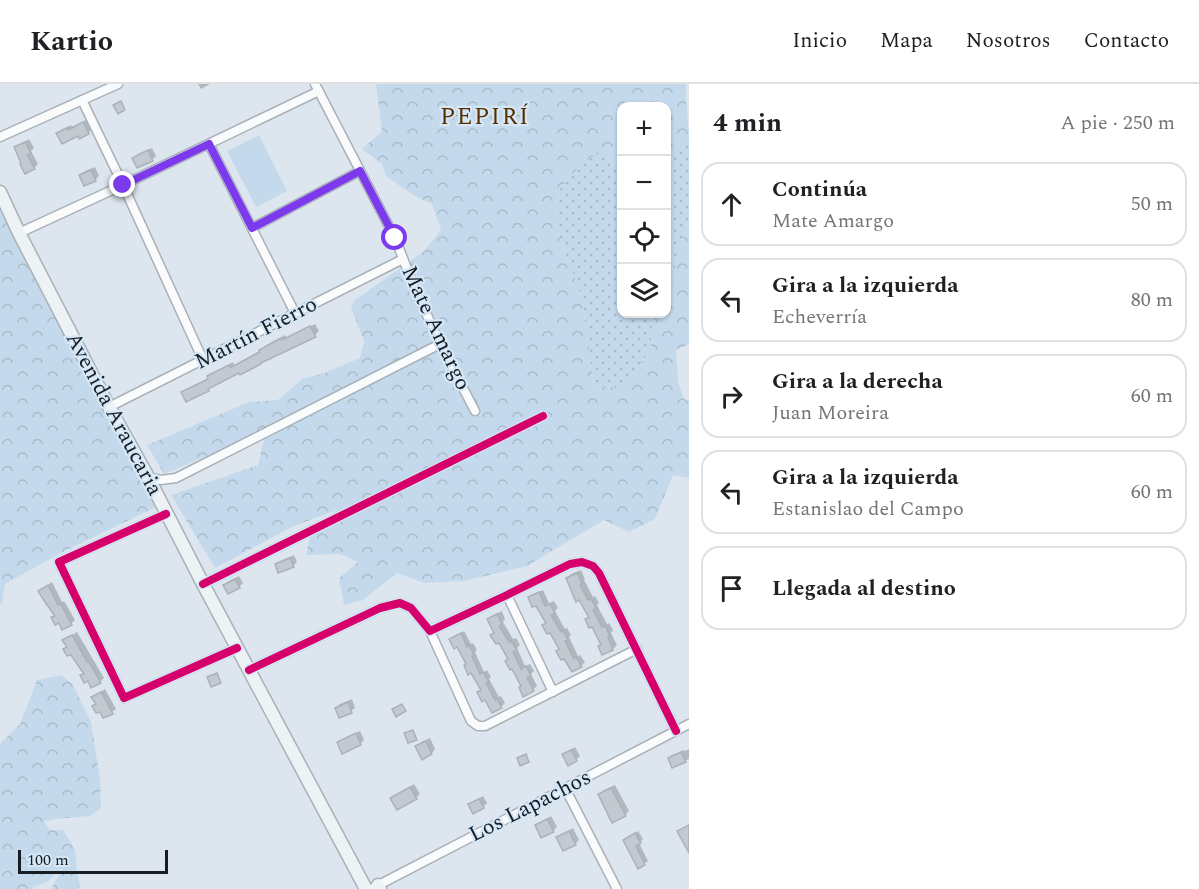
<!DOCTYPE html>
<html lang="es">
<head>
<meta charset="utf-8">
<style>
	:root { --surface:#fff; --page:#f2f2f2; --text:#202124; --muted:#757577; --line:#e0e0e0 }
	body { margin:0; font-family:Spectral,serif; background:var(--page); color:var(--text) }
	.controls { position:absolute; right:18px; top:18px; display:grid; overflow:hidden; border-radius:12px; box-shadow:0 2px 4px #0004 }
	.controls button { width:54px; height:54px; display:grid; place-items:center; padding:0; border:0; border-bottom:2px solid var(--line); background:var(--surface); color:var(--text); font:30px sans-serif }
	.scale { position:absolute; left:18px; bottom:15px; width:150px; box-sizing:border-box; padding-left:6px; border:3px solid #161d23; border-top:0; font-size:16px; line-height:21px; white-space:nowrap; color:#161d23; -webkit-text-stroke:4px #d5e7f7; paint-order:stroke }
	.stop { position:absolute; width:18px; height:18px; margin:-14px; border:4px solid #7c3aed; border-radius:50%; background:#fff }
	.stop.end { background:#7c3aed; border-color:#fff; box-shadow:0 2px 6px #0008 }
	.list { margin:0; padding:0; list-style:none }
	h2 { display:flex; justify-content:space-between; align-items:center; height:78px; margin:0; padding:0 24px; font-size:26px }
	h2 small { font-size:20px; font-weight:400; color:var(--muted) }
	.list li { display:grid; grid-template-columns:39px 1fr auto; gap:18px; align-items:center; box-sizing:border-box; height:84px; margin:0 12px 12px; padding:0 12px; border:2px solid var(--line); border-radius:18px }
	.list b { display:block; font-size:22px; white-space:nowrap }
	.list p { margin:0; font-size:20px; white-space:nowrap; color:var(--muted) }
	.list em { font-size:20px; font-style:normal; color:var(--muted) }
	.icon { flex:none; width:33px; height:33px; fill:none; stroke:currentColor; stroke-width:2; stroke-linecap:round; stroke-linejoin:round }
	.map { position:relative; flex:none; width:689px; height:805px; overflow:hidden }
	header { display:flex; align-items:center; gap:36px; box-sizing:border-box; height:84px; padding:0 30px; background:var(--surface); border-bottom:2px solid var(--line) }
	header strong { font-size:28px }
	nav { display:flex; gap:33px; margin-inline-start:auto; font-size:21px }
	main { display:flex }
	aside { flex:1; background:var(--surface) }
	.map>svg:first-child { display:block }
	.grass { fill:url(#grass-dots) }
	.forest { fill:url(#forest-crowns) }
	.garden { fill:#c4daec }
	.shadow { fill:#0003 }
	.building { fill:#c2c9d0; stroke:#aab2b9; stroke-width:1.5 }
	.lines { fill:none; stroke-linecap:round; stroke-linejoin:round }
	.street-casing { stroke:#a9b1b7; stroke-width:11 }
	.secondary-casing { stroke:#a9b1b7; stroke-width:15 }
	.street { stroke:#fafbfd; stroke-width:8 }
	.secondary { stroke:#edf2f5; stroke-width:12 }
	.cycleway-casing { stroke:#d5e7f7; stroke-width:11 }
	.cycleway { stroke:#d6006c; stroke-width:8 }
	.route { stroke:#7c3aed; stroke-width:8 }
	.labels { text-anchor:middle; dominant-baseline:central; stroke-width:4.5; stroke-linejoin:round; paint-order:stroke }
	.street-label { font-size:22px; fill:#161d23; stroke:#d5e7f7 }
	.neighbourhood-label { font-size:24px; letter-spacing:1.5px; fill:#573000; stroke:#d5e7f7 }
</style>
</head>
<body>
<header>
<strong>Kartio</strong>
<nav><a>Inicio</a><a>Mapa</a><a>Nosotros</a><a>Contacto</a></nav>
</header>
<main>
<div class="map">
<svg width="689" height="805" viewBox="0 0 689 805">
	<defs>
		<pattern id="grass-dots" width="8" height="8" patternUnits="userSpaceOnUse" patternTransform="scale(1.5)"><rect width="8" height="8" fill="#c4daec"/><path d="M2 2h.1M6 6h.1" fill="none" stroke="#a8bbca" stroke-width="1.8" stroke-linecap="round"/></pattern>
		<pattern id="forest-crowns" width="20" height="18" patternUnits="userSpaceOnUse" patternTransform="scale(1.5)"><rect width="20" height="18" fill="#c4daec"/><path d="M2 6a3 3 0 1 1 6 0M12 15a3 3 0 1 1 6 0" fill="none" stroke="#a8bbca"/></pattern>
	</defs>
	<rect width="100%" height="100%" fill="#dde6ef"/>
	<!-- grass -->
	<g class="grass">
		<polygon points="689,58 689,137 682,157 671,202 667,210 666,68"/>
		<polygon points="598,68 621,86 622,230 657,230 652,241 651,266 631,291 624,305 594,301 582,215 555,140 559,106 578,84"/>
	</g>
	<!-- forest -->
	<g class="forest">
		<path d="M 376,0 L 686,0 C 685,20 689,39 689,58 L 667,68 L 666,22 L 622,22 L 621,86 L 598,68 L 578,84 L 559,106 L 555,140 L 582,215 L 594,301 L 624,305 L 631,291 L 651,266 L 652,241 L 657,230 L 666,230 L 667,210 L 671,202 L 682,157 L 689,137 L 689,260 L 676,266 L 678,297 L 684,315 L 689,317 L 689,394 L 673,391 L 655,435 L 629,448 L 604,436 L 527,482 L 464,497 L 425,499 L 397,489 L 363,516 L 344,521 L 339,494 L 358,478 L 340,470 L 306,471 L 312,445 L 337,426 L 294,442 L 215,484 L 171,411 L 258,381 L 266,347 L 164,390 L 147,361 L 249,318 L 278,316 L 302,295 L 324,289 L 360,274 L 364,257 L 351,223 L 355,216 L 423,168 L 441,146 L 432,120 L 413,111 L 386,92 L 382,80 L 362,65 L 382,47 Z"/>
		<polygon points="0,126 109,323 156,423 57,471 5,500 2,519 0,520"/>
		<polygon points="62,591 73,601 91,638 100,695 101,724 90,732 65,734 44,737 50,746 63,746 75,765 77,786 80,802 77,805 51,805 63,783 47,798 33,803 33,805 0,805 0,660 20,640 37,596"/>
	</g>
	<!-- garden -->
	<polygon class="garden" points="259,51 287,107 256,123 227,67"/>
	<!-- shadow -->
	<g class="shadow">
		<polygon points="198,0 210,0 201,5"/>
		<polygon points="88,35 92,45 88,49 58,49 62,45 71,41 72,43"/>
		<polygon points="29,55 34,64 31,67 38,80 34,84 16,64 20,60"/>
		<polygon points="152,64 156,72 152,76 134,74 138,70"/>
		<polygon points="95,83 99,92 95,96 81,91 85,87"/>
		<polygon points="315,240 319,247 315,251 239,287 212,302 208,306 183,309 187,305 209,294 209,293 213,289 233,278 234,281 261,266 265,262 285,251 287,254"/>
		<polygon points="294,471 297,478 293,482 277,481 280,477"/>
		<polygon points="581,486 585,495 584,496 593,513 595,512 599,519 597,521 607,540 609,539 613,546 611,549 617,561 613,565 603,569 600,562 602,560 593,541 587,536 590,533 567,494 571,490"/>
		<polygon points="239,492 243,499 239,503 225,501 229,497"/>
		<polygon points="52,498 62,518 64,517 75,536 71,540 59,538 53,534 56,531 40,507"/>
		<polygon points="543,506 549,519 554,517 558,524 555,527 565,545 567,544 571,551 569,553 578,572 580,571 585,578 581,582 560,565 536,520 530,513 534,510"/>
		<polygon points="502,527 505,535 503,538 513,555 516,554 520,561 517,564 525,582 530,580 534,587 531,590 537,602 533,606 522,602 489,535 493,531"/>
		<polygon points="464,547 471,560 473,559 477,566 475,568 484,588 487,586 491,593 489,595 499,613 501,612 505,619 501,623 482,605 458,561 451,555 455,552"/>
		<polygon points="77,548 104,594 100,598 89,596 82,592 85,589 64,556"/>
		<polygon points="105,605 116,625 112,628 104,632 100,626 94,622 97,619 93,613"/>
		<polygon points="352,615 355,624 351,627 340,632 336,624 340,620"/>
		<polygon points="360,647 364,656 360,660 339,658 343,655"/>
		<polygon points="430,654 435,665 432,669 423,674 417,662 421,658"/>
		<polygon points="575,663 580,672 576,676 564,671 568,667"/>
		<polygon points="689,665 689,675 673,682 669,674 672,671 684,666 685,667"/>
		<polygon points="414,700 420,710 416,714 392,714 396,711"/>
		<polygon points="615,701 629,727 625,731 600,710 604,706"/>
		<polygon points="483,712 487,719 483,723 470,721 474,717"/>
		<polygon points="551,732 557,743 553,747 537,741 541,738"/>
		<polygon points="573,744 579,756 575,760 558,754 562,750"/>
		<polygon points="638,747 643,755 639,759 648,777 644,780 625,756"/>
	</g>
	<!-- building -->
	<g class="building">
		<polygon points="121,17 125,26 118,30 113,21"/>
		<polygon points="83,38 89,50 79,55 78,52 62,60 56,49 67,44 68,46"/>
		<polygon points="25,58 31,69 27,71 35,85 25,90 20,80 21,79 14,63"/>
		<polygon points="148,66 153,77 137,84 132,74"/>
		<polygon points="91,86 96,97 84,102 79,91"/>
		<polygon points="310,242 316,253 261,279 261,280 240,291 239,289 208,305 209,307 186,318 181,308 208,295 207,292 229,281 230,284 260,268 259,266 281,254 282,256"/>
		<polygon points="290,474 294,483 278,489 275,480"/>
		<polygon points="577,489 582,500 580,501 588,516 591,515 596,524 593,526 602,543 605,542 610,552 608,553 613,566 602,571 598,562 601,561 592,543 589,544 585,535 589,534 579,516 576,518 566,494"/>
		<polygon points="235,495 240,504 228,510 223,501"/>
		<polygon points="48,501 58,521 60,519 72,541 62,546 59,539 55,541 51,533 55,532 45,518 38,507"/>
		<polygon points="539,508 545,522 550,520 555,529 551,531 561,548 563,547 568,556 565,557 574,575 576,573 582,583 572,588 564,575 561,576 556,567 559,565 550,549 547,550 542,541 546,539 536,522 532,523 528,513"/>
		<polygon points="497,530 502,540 499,542 509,558 511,557 517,566 513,568 521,585 526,582 531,592 527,594 534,607 523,613 519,603 521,602 512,585 510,586 505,577 508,575 499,559 496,560 490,551 494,549 487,535"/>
		<polygon points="461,549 467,563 469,561 474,571 472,572 480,590 483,588 489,598 486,599 495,616 497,615 502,624 492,629 485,616 482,618 477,608 481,606 471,589 468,591 464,581 466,580 457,563 454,565 449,555"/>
		<polygon points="72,551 87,578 89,578 101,599 91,604 88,597 84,599 80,591 84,590 71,571 67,572 63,565 67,563 62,556"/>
		<polygon points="217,589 221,599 211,603 207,593"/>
		<polygon points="101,608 113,630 103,634 100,628 96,629 92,622 96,620 91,613"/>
		<polygon points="348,618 352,629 339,634 335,624"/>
		<polygon points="402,620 406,627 396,633 392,625"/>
		<polygon points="413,646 417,656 408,659 404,649"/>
		<polygon points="356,649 361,661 342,670 337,658"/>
		<polygon points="426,657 432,670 422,676 415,662"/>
		<polygon points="571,666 577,677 568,682 562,670"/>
		<polygon points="681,668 686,678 672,684 668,674"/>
		<polygon points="526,670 529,678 520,682 517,674"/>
		<polygon points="410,703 417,715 397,726 390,714"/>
		<polygon points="611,704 626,732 612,739 598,710"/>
		<polygon points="479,715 484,724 473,730 468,720"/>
		<polygon points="547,735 554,748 541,754 535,741"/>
		<polygon points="689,741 689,769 677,747"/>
		<polygon points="569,747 576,761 563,767 556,753"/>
		<polygon points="635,749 641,759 636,762 645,781 638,785 623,756"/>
	</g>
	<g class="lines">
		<defs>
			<g id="street">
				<polyline points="315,0 395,154 413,200 440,260 475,327"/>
				<polyline points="82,16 123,101 203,276"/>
				<polyline points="0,53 118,0"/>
				<polyline points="209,60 295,229"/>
				<polyline points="252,144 360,87"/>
				<polyline points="19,149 123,101 319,7"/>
				<polyline points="109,323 403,175"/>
				<polyline points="148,393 161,396 176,394 440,260"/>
				<polyline points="166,430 59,478 124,614 237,564"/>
				<polyline points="203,500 543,332"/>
				<polyline points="507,511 553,608"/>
				<polyline points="430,547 471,637 478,642 485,642 637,565"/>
				<polyline points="249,586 380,524 400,519 411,524 430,547 507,511 570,480 582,478 593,482 599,489 676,647"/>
				<polyline points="565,704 617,805"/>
				<polyline points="371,805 689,640"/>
			</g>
			<g id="secondary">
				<polyline points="0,108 19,149 109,323 148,393 203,500 366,805"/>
				<polyline points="378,801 380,805"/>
			</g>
		</defs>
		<!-- street casing -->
		<use href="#street" class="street-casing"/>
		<!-- secondary casing -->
		<use href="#secondary" class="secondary-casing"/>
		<!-- street -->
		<use href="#street" class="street"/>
		<!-- secondary -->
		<use href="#secondary" class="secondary"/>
		<defs>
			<g id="cycleway">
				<polyline points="166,430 59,478 124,614 237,564"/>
				<polyline points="203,500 543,332"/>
				<polyline points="249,586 380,524 400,519 411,524 430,547 507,511 570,480 582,478 593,482 599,489 676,647"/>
			</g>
		</defs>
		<!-- cycleway casing -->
		<use href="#cycleway" class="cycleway-casing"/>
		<!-- cycleway -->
		<use href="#cycleway" class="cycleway"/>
	</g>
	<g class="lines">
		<!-- route -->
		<polyline class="route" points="123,101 209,60 252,144 360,87 395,154"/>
	</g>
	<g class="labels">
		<!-- street labels -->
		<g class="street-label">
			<text transform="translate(436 244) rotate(65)">Mate Amargo</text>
			<text transform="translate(256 249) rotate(-27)">Martín Fierro</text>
			<text transform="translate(114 330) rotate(62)">Avenida Araucaria</text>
			<text transform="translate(530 722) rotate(-27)">Los Lapachos</text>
		</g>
		<!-- neighbourhood labels -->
		<g class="neighbourhood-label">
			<text x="485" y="33">PEPIRÍ</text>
		</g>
	</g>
</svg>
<div class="controls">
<button>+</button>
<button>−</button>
<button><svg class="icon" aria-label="locate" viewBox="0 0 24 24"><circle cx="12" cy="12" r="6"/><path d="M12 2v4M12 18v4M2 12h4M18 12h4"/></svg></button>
<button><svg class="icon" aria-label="layers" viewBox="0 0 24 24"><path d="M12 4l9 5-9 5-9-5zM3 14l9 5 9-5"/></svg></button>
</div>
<div class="scale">100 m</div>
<div class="stop" style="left:395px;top:154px"></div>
<div class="stop end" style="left:123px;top:101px"></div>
</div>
<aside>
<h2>4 min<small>A pie · 250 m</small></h2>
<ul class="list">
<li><svg class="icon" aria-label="ahead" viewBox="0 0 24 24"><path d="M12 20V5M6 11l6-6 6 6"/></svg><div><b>Continúa</b><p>Mate Amargo</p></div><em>50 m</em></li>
<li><svg class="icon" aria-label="left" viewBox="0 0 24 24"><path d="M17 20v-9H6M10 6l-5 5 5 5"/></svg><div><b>Gira a la izquierda</b><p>Echeverría</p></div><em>80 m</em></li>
<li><svg class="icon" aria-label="right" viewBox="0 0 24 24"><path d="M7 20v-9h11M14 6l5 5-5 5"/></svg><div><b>Gira a la derecha</b><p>Juan Moreira</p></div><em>60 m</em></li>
<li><svg class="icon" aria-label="left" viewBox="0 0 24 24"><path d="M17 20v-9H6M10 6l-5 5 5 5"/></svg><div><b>Gira a la izquierda</b><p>Estanislao del Campo</p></div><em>60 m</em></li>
<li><svg class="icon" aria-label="arrive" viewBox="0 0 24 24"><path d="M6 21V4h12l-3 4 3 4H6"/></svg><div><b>Llegada al destino</b></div></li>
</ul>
</aside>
</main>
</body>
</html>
